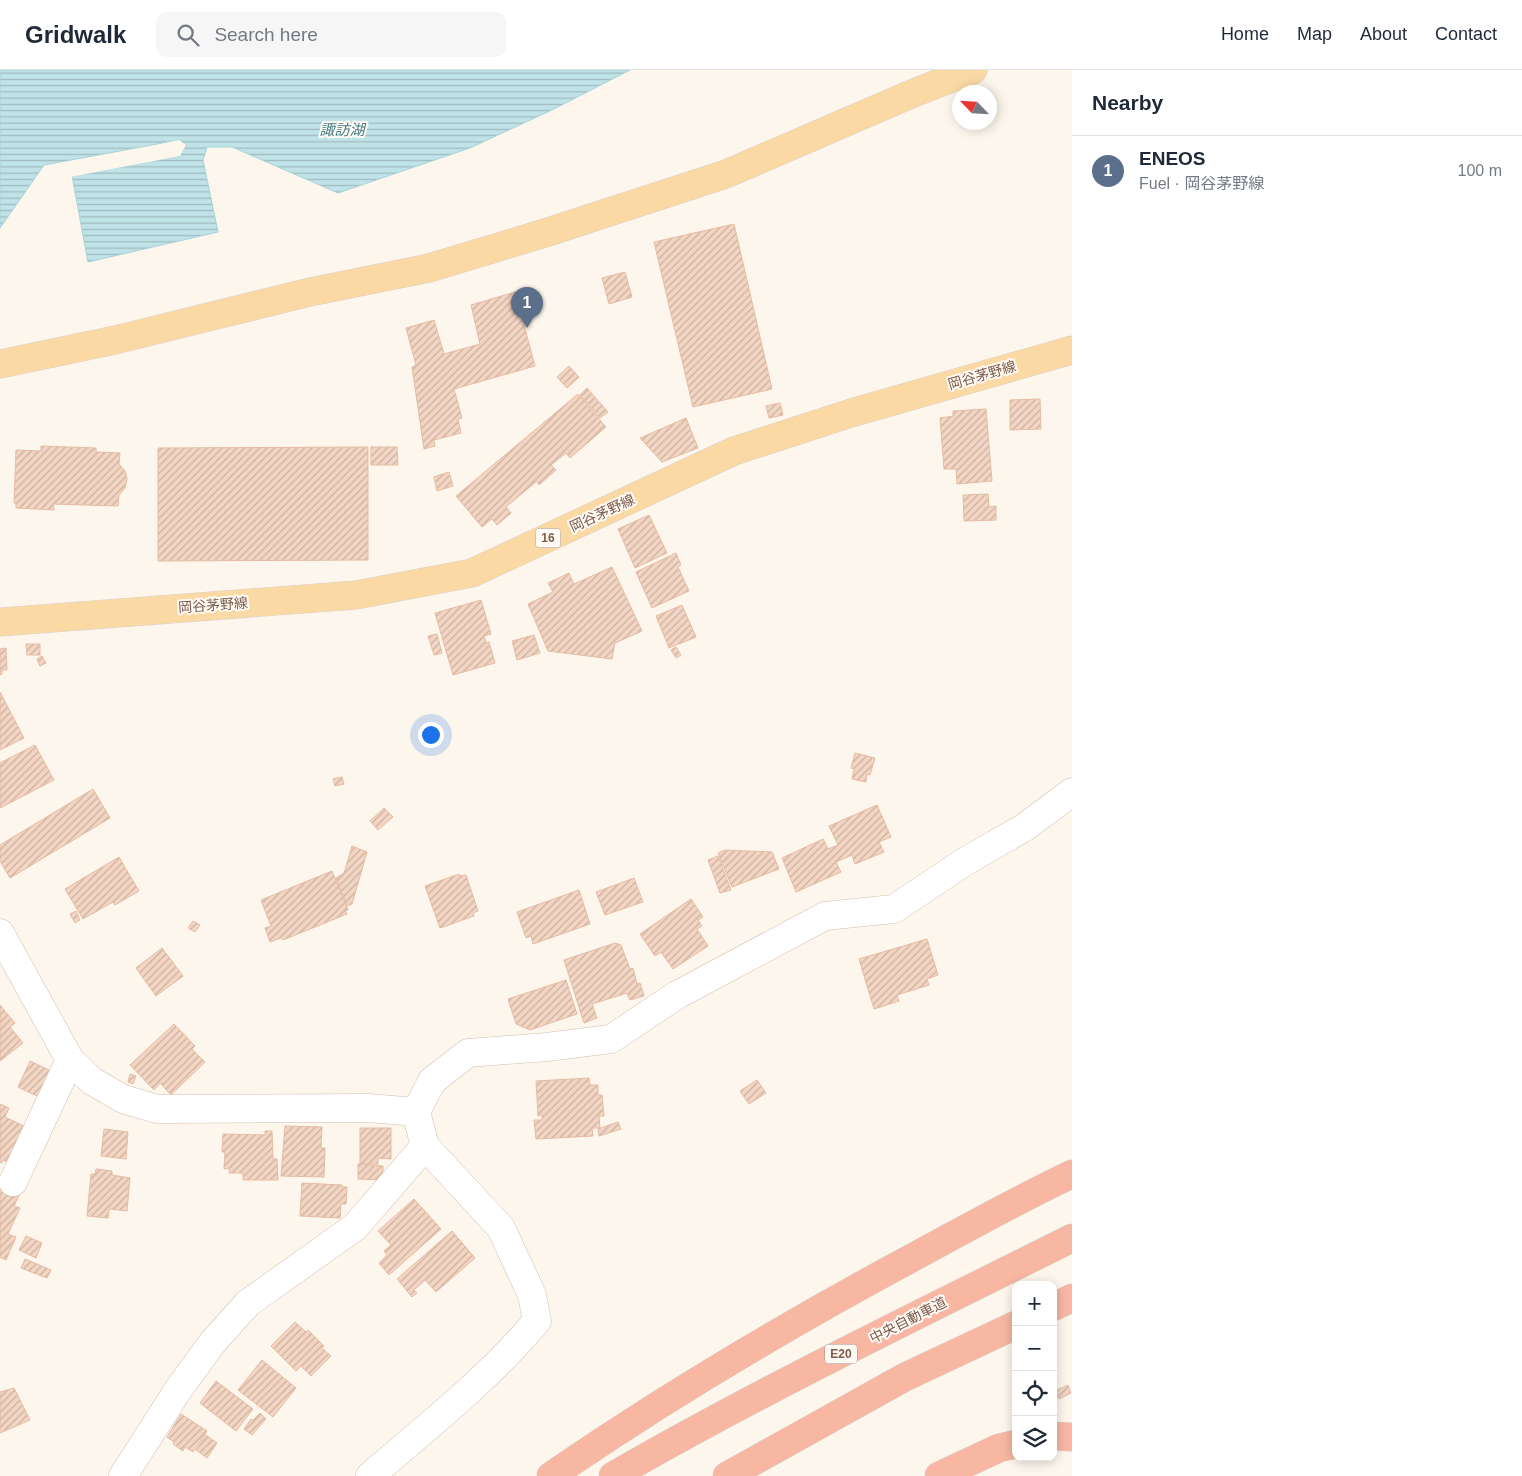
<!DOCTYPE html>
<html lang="en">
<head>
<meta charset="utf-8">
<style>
	:root { --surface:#fff; --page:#f6f6f7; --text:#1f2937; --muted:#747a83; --line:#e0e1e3; --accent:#0b8043 }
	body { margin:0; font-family:Arial,"Noto Sans JP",sans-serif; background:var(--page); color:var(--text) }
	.controls { position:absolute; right:15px; bottom:15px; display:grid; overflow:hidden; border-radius:10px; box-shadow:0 2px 12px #0003 }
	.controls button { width:45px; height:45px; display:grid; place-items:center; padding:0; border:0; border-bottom:1px solid var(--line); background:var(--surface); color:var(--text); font:25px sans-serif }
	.compass { position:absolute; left:952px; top:15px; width:45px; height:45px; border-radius:50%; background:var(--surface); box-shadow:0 2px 12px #0003; rotate:295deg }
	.you { position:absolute; left:430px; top:664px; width:18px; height:18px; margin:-12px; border:4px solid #fff; border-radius:50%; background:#1a73e8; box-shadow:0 0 0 8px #1a73e833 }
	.badge { display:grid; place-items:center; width:32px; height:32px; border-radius:50%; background:var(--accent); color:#fff; font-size:16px; font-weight:700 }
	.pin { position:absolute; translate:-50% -41px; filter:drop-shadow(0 1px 2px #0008) }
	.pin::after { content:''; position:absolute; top:26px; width:18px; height:15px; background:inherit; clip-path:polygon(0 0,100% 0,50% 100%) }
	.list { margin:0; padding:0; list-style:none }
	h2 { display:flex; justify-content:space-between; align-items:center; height:65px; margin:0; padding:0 20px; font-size:21px }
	h2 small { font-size:16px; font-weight:400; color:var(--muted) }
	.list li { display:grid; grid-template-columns:32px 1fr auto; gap:15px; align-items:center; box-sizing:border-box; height:70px; padding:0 20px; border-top:1px solid var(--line) }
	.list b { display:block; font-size:19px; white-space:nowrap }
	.list p { margin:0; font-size:16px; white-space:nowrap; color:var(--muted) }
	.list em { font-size:16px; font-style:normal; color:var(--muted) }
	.icon { flex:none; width:28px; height:28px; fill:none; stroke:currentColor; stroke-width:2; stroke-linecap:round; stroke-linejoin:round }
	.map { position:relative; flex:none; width:1072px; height:1406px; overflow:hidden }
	header { display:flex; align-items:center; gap:30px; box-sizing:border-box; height:70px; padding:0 25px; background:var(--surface); border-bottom:1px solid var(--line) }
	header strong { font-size:24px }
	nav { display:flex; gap:28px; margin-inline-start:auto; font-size:18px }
	.search { width:350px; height:45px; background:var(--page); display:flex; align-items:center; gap:12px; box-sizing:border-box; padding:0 18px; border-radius:10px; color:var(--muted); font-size:19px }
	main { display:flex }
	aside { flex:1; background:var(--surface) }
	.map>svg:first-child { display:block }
	.water { fill:url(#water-rules); stroke:#a5d3da }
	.pier { fill:#fdf6ec }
	.building { fill:url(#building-hatch); stroke:#e6bba3 }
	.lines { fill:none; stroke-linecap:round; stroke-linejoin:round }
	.minor-casing { stroke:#d1beb0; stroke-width:29 }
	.major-casing { stroke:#dad1cd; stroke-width:29 }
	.highway-casing { stroke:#dad1cd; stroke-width:29 }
	.minor { stroke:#fff; stroke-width:28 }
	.major { stroke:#fbd9a5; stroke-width:28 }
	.highway { stroke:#f7b7a3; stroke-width:28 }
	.labels { text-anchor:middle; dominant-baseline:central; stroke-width:4; stroke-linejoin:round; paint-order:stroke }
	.shield { fill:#fffaf3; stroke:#a28b7f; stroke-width:1 }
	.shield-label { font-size:12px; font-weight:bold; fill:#7a5c4d }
	.street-label { font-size:14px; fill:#7a5c4d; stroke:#fffaf3 }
	.water-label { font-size:15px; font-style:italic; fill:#437c86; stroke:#fffaf3 }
</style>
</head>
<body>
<header>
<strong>Gridwalk</strong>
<div class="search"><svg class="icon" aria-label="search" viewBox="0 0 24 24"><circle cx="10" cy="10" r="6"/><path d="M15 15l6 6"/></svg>Search here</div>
<nav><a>Home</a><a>Map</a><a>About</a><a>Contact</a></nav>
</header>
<main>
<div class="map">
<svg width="1072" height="1406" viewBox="0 0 1072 1406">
	<defs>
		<pattern id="water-rules" width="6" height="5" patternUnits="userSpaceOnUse" patternTransform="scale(1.25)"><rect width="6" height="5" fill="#bfe3e8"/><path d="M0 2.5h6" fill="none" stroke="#a0bbbe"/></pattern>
		<pattern id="building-hatch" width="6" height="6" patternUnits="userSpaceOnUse" patternTransform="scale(1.25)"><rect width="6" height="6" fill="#f3d5c3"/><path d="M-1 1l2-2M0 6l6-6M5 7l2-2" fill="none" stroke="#cab0a1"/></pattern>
	</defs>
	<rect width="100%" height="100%" fill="#fdf6ec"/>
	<!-- water -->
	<polygon class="water" points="0,0 630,0 554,39 470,78 338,123 232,77 207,77 203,90 218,162 88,192 72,106 180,86 186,75 179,70 44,95 0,158"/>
	<!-- pier -->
	<polygon class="pier" points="179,70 186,75 180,86 70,107 72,104 179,84 183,75 179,72 119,83"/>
	<!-- building -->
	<g class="building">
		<polygon points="734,154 772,319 693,337 654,172"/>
		<polygon points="625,202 632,227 609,234 602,208"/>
		<polygon points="515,222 535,296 454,319 462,348 458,349 461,363 434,370 435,376 424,379 412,297 416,295 406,258 434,250 444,284 480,274 471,235"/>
		<polygon points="569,296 579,307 567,318 557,307"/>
		<polygon points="587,318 608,342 600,348 580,325"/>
		<polygon points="578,324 606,357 570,388 566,383 551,395 556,400 539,415 537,411 506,437 511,443 497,455 492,449 482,457 456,426"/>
		<polygon points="1040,329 1041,359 1010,360 1010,330"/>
		<polygon points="780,333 783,345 769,348 766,336"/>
		<polygon points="986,339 992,411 957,414 956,399 944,399 940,348 953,346 953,341"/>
		<polygon points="686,348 698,378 662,392 640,368"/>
		<polygon points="41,376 96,378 96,382 120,383 119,394 125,401 127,409 125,418 119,425 118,436 53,434 54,440 16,438 16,433 14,433 16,380 41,381"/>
		<polygon points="368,377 368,490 158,491 158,378"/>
		<polygon points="371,377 397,377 398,395 371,395"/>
		<polygon points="449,402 453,416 437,421 434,407"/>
		<polygon points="988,424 989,437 996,436 996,450 964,451 963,425"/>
		<polygon points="649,445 667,483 635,498 618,459"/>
		<polygon points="676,483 681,495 678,497 689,521 652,538 636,502"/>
		<polygon points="612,497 642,561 615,573 612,589 548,581 528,534 553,522 548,513 569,503 574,514"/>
		<polygon points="481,530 491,564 484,566 486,573 489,572 495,593 453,605 435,543"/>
		<polygon points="682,535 696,567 669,578 656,546"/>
		<polygon points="437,564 442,583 434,585 428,566"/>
		<polygon points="534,565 540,583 517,590 512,571"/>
		<polygon points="26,574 40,574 40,585 27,585"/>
		<polygon points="676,577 681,585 676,588 671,580"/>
		<polygon points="6,578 7,600 2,600 2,604 0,605 0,579"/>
		<polygon points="42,586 46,593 40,596 37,589"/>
		<polygon points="0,622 24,668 0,680"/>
		<polygon points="35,675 54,710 0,738 0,693"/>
		<polygon points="855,683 875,688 870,705 867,704 866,712 852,709 854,699 851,698"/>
		<polygon points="342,707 344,714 335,716 333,709"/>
		<polygon points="93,719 110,748 10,808 0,791 0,775"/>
		<polygon points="877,735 891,767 879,772 884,782 855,794 852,785 836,792 841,802 796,822 782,788 823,769 828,779 838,775 829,756"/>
		<polygon points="384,738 393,747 378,760 370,751"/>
		<polygon points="352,776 367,782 352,834 347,836 336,808 344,803"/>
		<polygon points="725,780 772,782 779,799 732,817 718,783"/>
		<polygon points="718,786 731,820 720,823 708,790"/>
		<polygon points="119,787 139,821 115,835 113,832 83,849 65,819"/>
		<polygon points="332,801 348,840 345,841 347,844 283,870 281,868 270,872 265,858 271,856 261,830"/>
		<polygon points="459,804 460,806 466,805 478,841 473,843 474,846 440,858 425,816"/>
		<polygon points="634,808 643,832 605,845 596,822"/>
		<polygon points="579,820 590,854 533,874 531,866 526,868 517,842"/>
		<polygon points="691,829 703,847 698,850 702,856 697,859 708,876 673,899 661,882 655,886 640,864"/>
		<polygon points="76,841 80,850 75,853 70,844"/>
		<polygon points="193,851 200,855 195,862 188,858"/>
		<polygon points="927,869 938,905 927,909 929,915 897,925 899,931 874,939 859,889"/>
		<polygon points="615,873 621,875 630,899 633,898 637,914 640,913 644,926 630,930 627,923 592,934 597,948 584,953 564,890"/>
		<polygon points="162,878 183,906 156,926 136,898"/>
		<polygon points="566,910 577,944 530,960 516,954 508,929"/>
		<polygon points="0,935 15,953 10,957 23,973 0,991"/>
		<polygon points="174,954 195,976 192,979 205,992 171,1025 160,1013 154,1020 130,995"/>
		<polygon points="30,991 51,1001 39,1027 18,1017"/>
		<polygon points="130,1004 136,1006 133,1014 128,1012"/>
		<polygon points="589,1008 590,1015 598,1015 598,1025 602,1025 604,1046 599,1046 600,1058 592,1058 593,1066 536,1069 534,1050 542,1050 542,1045 538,1046 536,1011"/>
		<polygon points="757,1010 766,1023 749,1034 740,1021"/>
		<polygon points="0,1034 9,1038 5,1047 26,1057 9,1093 3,1090 2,1093 0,1092"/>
		<polygon points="618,1052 621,1059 599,1066 598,1059"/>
		<polygon points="285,1056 322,1057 321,1078 325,1078 324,1107 281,1106"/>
		<polygon points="360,1058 391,1058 391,1089 378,1088 378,1094 360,1094"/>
		<polygon points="104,1059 128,1062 126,1089 101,1086"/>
		<polygon points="265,1061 272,1061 273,1089 277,1089 278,1110 243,1110 243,1103 229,1103 229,1098 224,1099 225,1082 222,1082 223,1064 265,1065"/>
		<polygon points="358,1094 383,1096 383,1110 358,1109"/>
		<polygon points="96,1099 112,1101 112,1105 130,1108 127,1141 109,1139 108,1148 87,1146 91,1104 95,1104"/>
		<polygon points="302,1113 342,1115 342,1117 347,1117 346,1134 341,1134 340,1148 300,1146"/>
		<polygon points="0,1114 20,1123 14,1136 20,1138 8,1164 16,1167 6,1190 0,1187"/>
		<polygon points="414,1129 441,1159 389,1205 379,1193 387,1185 384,1181 391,1175 378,1161"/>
		<polygon points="452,1161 475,1188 436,1222 425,1210 414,1220 417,1223 412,1227 397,1209"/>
		<polygon points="26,1166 42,1173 36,1188 19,1180"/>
		<polygon points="25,1189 51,1200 47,1208 21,1198"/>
		<polygon points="295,1252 306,1262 308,1260 324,1276 322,1278 331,1286 311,1306 301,1296 296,1301 271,1276"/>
		<polygon points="262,1290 296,1318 273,1347 238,1320"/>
		<polygon points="216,1311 253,1339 236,1361 200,1333"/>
		<polygon points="1068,1315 1071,1323 1059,1329 1055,1321"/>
		<polygon points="14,1318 30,1350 0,1363 0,1322"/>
		<polygon points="260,1343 266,1349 252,1365 244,1359 251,1349 253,1350"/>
		<polygon points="181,1344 207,1361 193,1382 185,1377 183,1381 173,1374 174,1372 167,1367"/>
		<polygon points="206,1365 217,1373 207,1388 196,1380"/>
	</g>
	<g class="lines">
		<defs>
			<g id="minor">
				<polyline points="0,863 70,990 92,1011 123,1029 157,1039 369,1038 416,1042"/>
				<polyline points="13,1112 70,990"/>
				<polyline points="123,1406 178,1320 213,1272 248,1233 355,1157 425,1076"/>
				<path d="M 370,1406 C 427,1357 488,1309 537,1251 L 532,1225 L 501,1158 L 425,1076 L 416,1042 L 432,1011 L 468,983 L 547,977 L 611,969 L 677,925 L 825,846 L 894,839 L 966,791 L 1025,757 L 1072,722"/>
			</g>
			<g id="major">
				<polyline points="0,294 115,270 310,222 429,198 545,163 726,104 916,22 973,0"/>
				<polyline points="0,552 356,525 472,503 734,381 851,343 1072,280"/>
			</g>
			<g id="highway">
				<polyline points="1053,1237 1072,1228"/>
				<polyline points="1053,1366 1072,1367"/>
				<path d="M 551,1406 C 670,1324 794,1251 921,1183 C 971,1156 1021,1128 1072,1104"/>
				<path d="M 613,1406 C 762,1320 918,1245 1072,1168"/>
				<polyline points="727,1406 905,1307 1016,1255"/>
				<polyline points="939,1406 999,1378 1016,1374"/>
			</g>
		</defs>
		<!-- minor casing -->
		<use href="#minor" class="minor-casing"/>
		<!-- major casing -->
		<use href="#major" class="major-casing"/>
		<!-- highway casing -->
		<use href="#highway" class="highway-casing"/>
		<!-- minor -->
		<use href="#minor" class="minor"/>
		<!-- major -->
		<use href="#major" class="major"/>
		<!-- highway -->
		<use href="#highway" class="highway"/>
	</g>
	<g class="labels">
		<!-- shield labels -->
		<g class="shield">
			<rect x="535.5" y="458.5" width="25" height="19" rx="4"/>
			<rect x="825" y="1274.5" width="32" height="19" rx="4"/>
		</g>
		<g class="shield-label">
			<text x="548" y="468">16</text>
			<text x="841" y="1284">E20</text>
		</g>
		<!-- street labels -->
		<g class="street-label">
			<text transform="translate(982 305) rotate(-16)">岡谷茅野線</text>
			<text transform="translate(602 443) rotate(-25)">岡谷茅野線</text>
			<text transform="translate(213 535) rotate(-4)">岡谷茅野線</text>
			<text transform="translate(908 1250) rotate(-27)">中央自動車道</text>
		</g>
		<!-- water labels -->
		<g class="water-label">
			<text x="342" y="59">諏訪湖</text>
		</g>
	</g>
</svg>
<div class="controls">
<button>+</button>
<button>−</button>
<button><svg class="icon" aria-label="locate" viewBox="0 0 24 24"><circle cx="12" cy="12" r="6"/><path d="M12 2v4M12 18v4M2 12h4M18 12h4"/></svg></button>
<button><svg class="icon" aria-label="layers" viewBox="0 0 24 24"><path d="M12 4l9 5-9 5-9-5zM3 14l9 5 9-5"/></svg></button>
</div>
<svg class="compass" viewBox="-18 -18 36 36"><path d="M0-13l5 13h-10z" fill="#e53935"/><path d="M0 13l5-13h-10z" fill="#747a83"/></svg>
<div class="you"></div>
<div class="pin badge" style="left:527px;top:258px;background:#5c6f8a">1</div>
</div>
<aside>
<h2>Nearby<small></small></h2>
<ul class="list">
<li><span class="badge" style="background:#5c6f8a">1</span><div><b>ENEOS</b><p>Fuel · 岡谷茅野線</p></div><em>100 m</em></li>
</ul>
</aside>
</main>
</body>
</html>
